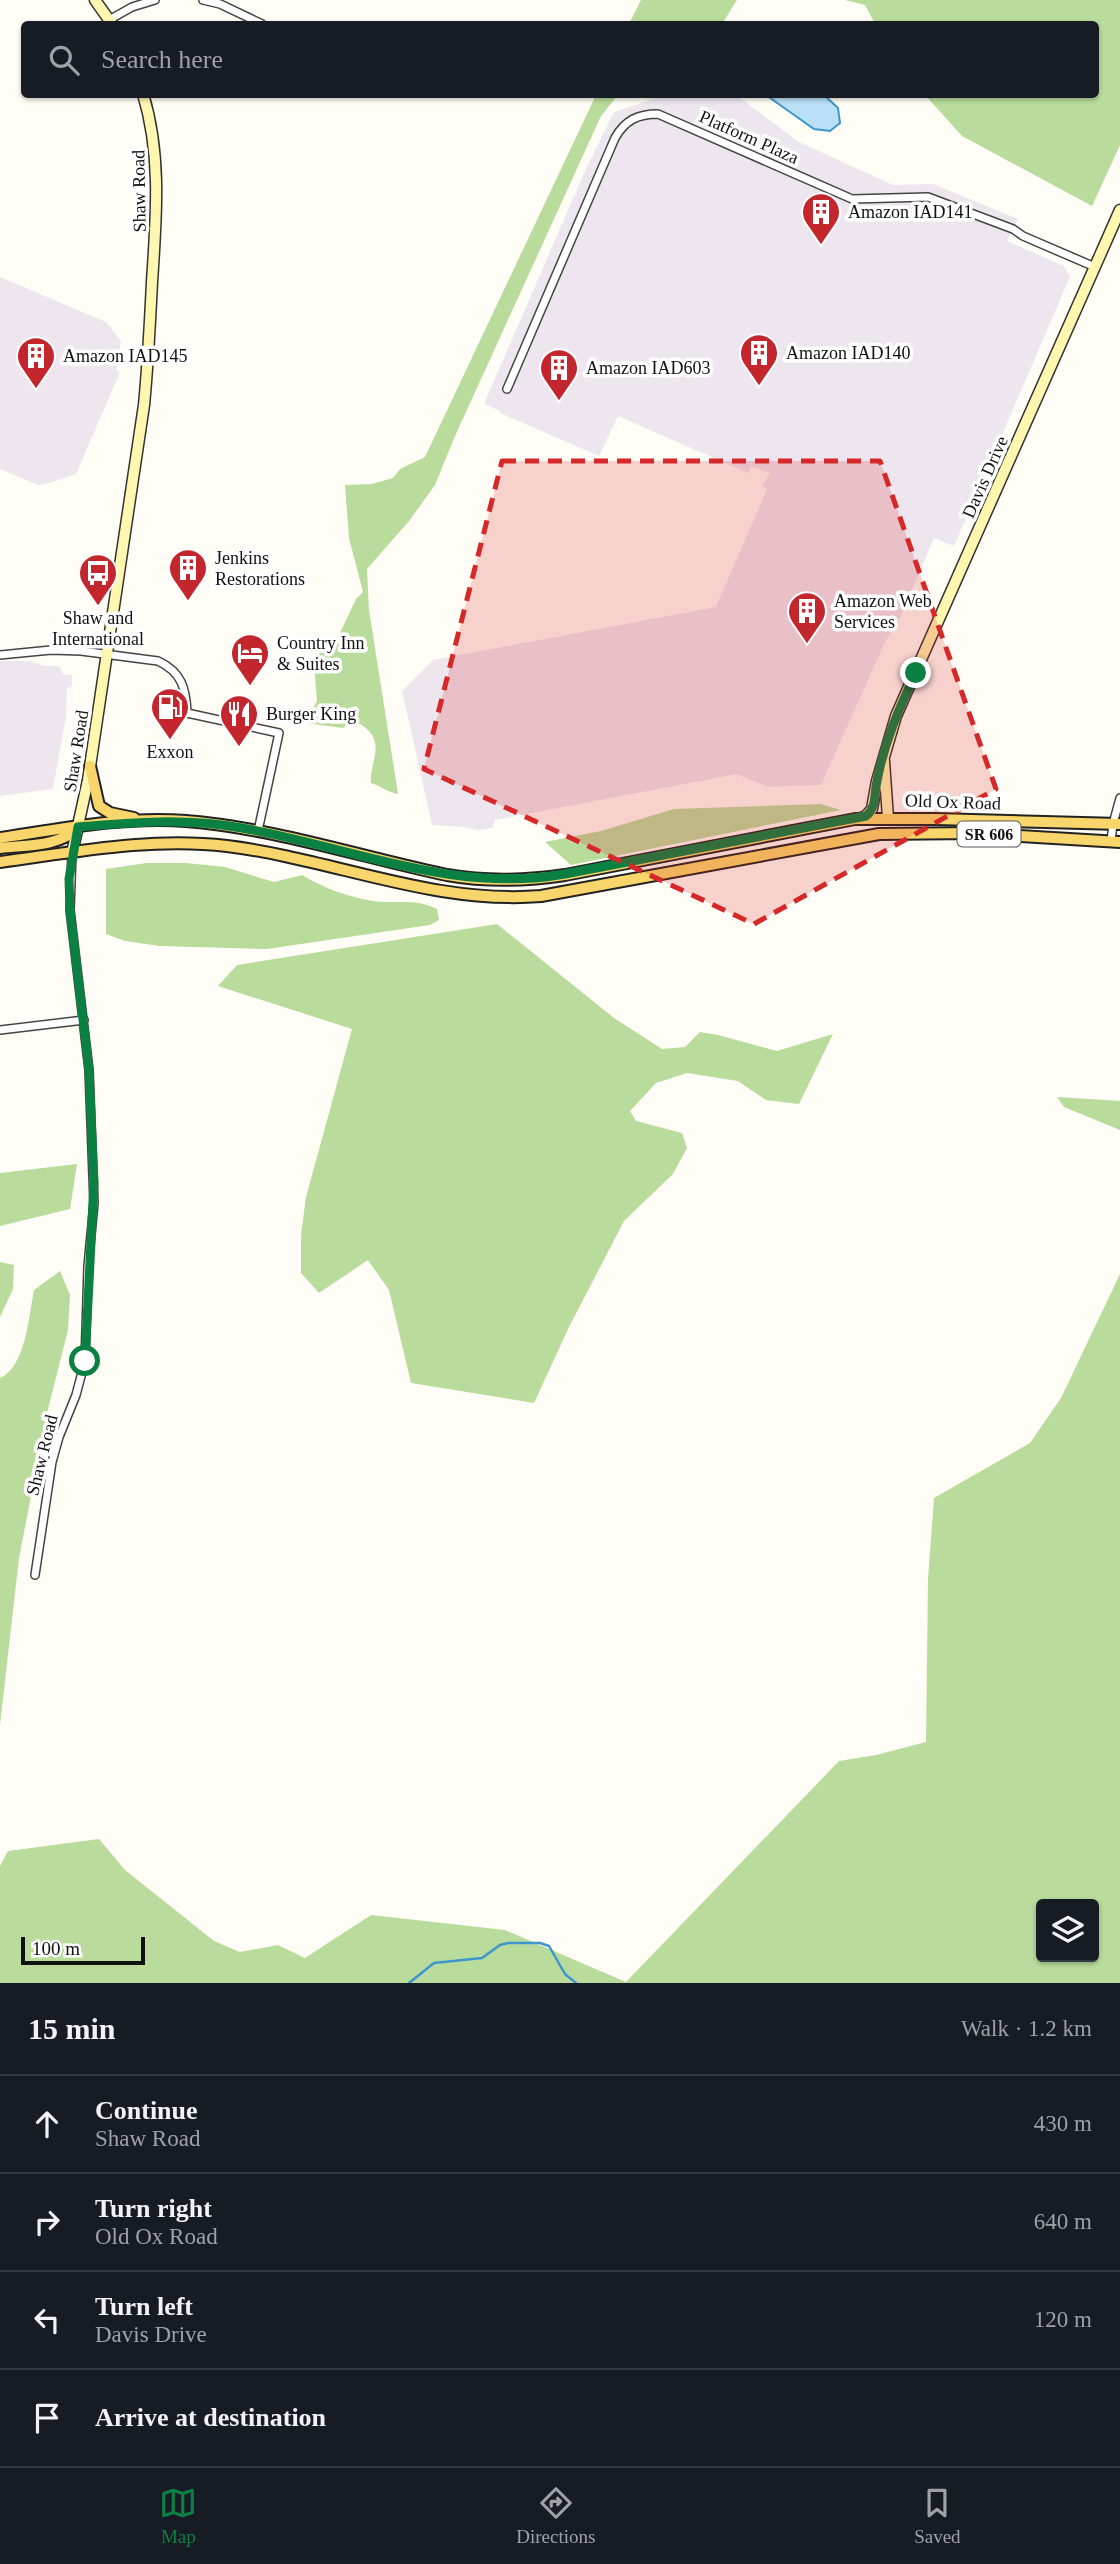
<!DOCTYPE html>
<html lang="en">
<head>
<meta charset="utf-8">
<style>
	:root { --surface:#171b24; --page:#242831; --text:#f1f3f6; --muted:#9ea1a6; --line:#363941; --accent:#0b8043 }
	body { margin:0; font-family:Georgia,serif; background:var(--page); color:var(--text) }
	.controls { position:absolute; right:21px; bottom:21px; display:grid; overflow:hidden; border-radius:7px; box-shadow:0 2px 5px #0004 }
	.controls button { width:63px; height:63px; display:grid; place-items:center; padding:0; border:0; border-bottom:2px solid var(--line); background:var(--surface); color:var(--text); font:35px sans-serif }
	.scale { position:absolute; left:21px; bottom:18px; width:124px; box-sizing:border-box; padding-left:7px; border:4px solid #111; border-top:0; font-size:19px; line-height:24px; white-space:nowrap; color:#111; -webkit-text-stroke:5px #fff; paint-order:stroke }
	.stop { position:absolute; width:21px; height:21px; margin:-16px; border:5px solid #0b8043; border-radius:50%; background:#fff }
	.stop.end { background:#0b8043; border-color:#fff; box-shadow:0 2px 7px #0008 }
	.list { margin:0; padding:0; list-style:none }
	h2 { display:flex; justify-content:space-between; align-items:center; height:91px; margin:0; padding:0 28px; font-size:30px }
	h2 small { font-size:23px; font-weight:400; color:var(--muted) }
	.list li { display:grid; grid-template-columns:46px 1fr auto; gap:21px; align-items:center; box-sizing:border-box; height:98px; padding:0 28px; border-top:2px solid var(--line) }
	.list b { display:block; font-size:26px; white-space:nowrap }
	.list p { margin:0; font-size:23px; white-space:nowrap; color:var(--muted) }
	.list em { font-size:23px; font-style:normal; color:var(--muted) }
	.icon { flex:none; width:38px; height:38px; fill:none; stroke:currentColor; stroke-width:2; stroke-linecap:round; stroke-linejoin:round }
	.map { position:relative; flex:none; width:1120px; height:1983px; overflow:hidden }
	.search { position:absolute; background:var(--surface); box-shadow:0 2px 5px #0004; left:21px; right:21px; top:21px; height:77px; display:flex; align-items:center; gap:18px; box-sizing:border-box; padding:0 24px; border-radius:7px; color:var(--muted); font-size:26px }
	.sheet { height:483px; background:var(--surface) }
	nav { display:flex; justify-content:space-around; align-items:center; box-sizing:border-box; height:98px; border-top:2px solid var(--line); background:var(--surface); font-size:19px; color:var(--muted) }
	nav a { display:grid; justify-items:center; gap:4px }
	nav .on { color:var(--accent) }
	.map>svg:first-child { display:block }
	.industrial { fill:#eee6ef }
	.forest { fill:#b9dc9c; fill-rule:evenodd }
	.water { fill:#b9e0f7; stroke:#3f96cf; stroke-width:2 }
	.lines { fill:none; stroke-linecap:round; stroke-linejoin:round }
	.stream { stroke:#3f96cf; stroke-width:2.5 }
	.street-casing { stroke:#444; stroke-width:10 }
	.secondary-casing { stroke:#333; stroke-width:13 }
	.primary-casing { stroke:#222; stroke-width:14 }
	.street { stroke:#fff; stroke-width:7 }
	.secondary { stroke:#fff6b0; stroke-width:10 }
	.primary { stroke:#f9d66b; stroke-width:10 }
	.route { stroke:#0b8043; stroke-width:9 }
	.marked { fill:#d62828; fill-opacity:0.2; stroke:#d62828; stroke-width:5; stroke-dasharray:14 9; stroke-linejoin:round }
	.labels { text-anchor:middle; dominant-baseline:central; stroke-width:7; stroke-linejoin:round; paint-order:stroke }
	.shield { fill:#fff; stroke:#585858; stroke-width:2 }
	.shield-label { font-size:16px; font-weight:bold; fill:#111 }
	.street-label { font-size:18px; fill:#111; stroke:#fff }
	.poi-label { font-size:18px; fill:#111; stroke:#fff; text-anchor:start }
</style>
</head>
<body>
<div class="map">
<svg width="1120" height="1983" viewBox="0 0 1120 1983">
	<rect width="100%" height="100%" fill="#fffdf5"/>
	<!-- industrial -->
	<g class="industrial">
		<polygon points="666,95 736,95 799,142 893,185 933,184 1018,219 1007,241 1064,266 1070,277 954,546 934,538 901,616 885,642 821,785 768,787 737,774 495,820 492,828 477,830 465,827 432,825 402,691 433,660 716,607 767,489 762,486 770,473 751,466 748,473 618,416 599,456 500,413 500,411 484,404 585,171 614,112"/>
		<polygon points="0,277 106,322 121,341 116,370 120,372 76,474 46,484 38,485 0,469"/>
		<polygon points="0,661 29,661 45,666 59,666 63,674 72,675 72,687 67,688 66,717 53,789 0,796"/>
	</g>
	<!-- forest -->
	<g class="forest">
		<polygon points="641,0 737,0 722,24 629,24"/>
		<polygon points="845,0 1120,0 1120,145 1092,206 962,136 925,95 1096,94 1096,24 875,24 865,5"/>
		<path d="M 596,95 L 618,95 L 601,116 L 455,436 L 435,485 L 409,521 L 367,569 L 369,610 L 398,794 C 387,792 381,786 371,783 C 369,762 387,743 363,726 C 356,721 349,723 343,728 L 306,723 L 317,701 L 314,664 L 321,650 L 339,635 L 356,599 L 363,592 L 349,538 L 345,485 L 372,484 L 393,478 L 400,469 L 425,457 Z"/>
		<polygon points="820,804 841,810 571,865 545,842 601,831 674,809"/>
		<path d="M 186,863 L 225,867 L 274,882 L 302,875 C 324,888 348,897 373,901 C 395,904 417,898 437,909 L 439,920 L 430,925 L 267,949 L 160,946 L 125,941 L 106,934 L 106,869 L 147,863 Z"/>
		<polygon points="497,924 614,1018 662,1049 685,1047 700,1032 718,1035 777,1051 833,1034 799,1104 766,1100 738,1081 687,1073 656,1083 630,1111 636,1121 682,1133 687,1148 673,1174 624,1221 569,1327 534,1403 411,1383 389,1290 368,1260 319,1293 301,1273 301,1235 306,1197 352,1029 218,986 237,965"/>
		<polygon points="1057,1097 1120,1101 1120,1130 1064,1107"/>
		<polygon points="77,1164 70,1209 0,1226 0,1173"/>
		<polygon points="0,1262 14,1265 13,1289 0,1317"/>
		<path d="M 60,1271 L 70,1295 L 68,1330 L 48,1409 L 19,1558 L 0,1725 L 0,1378 C 26,1367 29,1314 34,1290 Z"/>
		<path d="M 1120,1274 L 1120,1983 L 0,1983 L 0,1866 L 8,1851 L 99,1839 L 125,1870 L 214,1941 L 240,1952 L 278,1945 L 305,1958 L 371,1915 L 505,1930 L 626,1982 L 839,1761 L 876,1755 L 926,1742 L 928,1579 L 934,1498 L 1030,1443 L 1061,1398 ZM 1041,1904 L 1094,1904 L 1094,1957 L 1041,1957 Z"/>
	</g>
	<!-- water -->
	<polygon class="water" points="766,95 824,95 838,108 840,123 830,131 814,129"/>
	<g class="lines">
		<!-- stream -->
		<polyline class="stream" points="409,1983 434,1963 482,1958 500,1945 508,1943 540,1943 549,1946 565,1974 576,1983"/>
		<defs>
			<g id="street">
				<polyline points="203,0 220,4 262,24"/>
				<polyline points="109,20 132,7 155,0"/>
				<path d="M 507,389 L 615,138 C 625,120 638,114 658,114 L 852,199 L 928,197 L 1013,229 L 1023,236 L 1095,267"/>
				<path d="M 0,655 L 51,650 L 81,651 L 158,661 C 182,672 186,689 187,713 L 279,733 L 258,831"/>
				<polyline points="1111,841 1113,824 1120,798"/>
				<polyline points="0,1030 84,1020"/>
				<polyline points="35,1575 52,1462 59,1437 76,1395 85,1361 88,1266 94,1203 89,1070 70,910 72,853"/>
			</g>
			<g id="secondary">
				<polyline points="95,0 112,24"/>
				<polyline points="884,761 888,818"/>
				<polyline points="858,819 866,816 872,809 877,781 896,716 1120,210"/>
				<path d="M 72,853 L 88,780 L 144,405 C 148,364 150,323 152,282 C 156,219 162,156 143,94"/>
			</g>
			<g id="primary">
				<polyline points="90,766 99,806 110,813 134,818"/>
				<path d="M 0,838 C 60,829 125,816 186,821 C 274,828 361,857 447,875 C 487,882 525,881 565,875 L 855,819 L 936,819 L 1120,824"/>
				<path d="M 0,848 C 24,845 60,847 77,828"/>
				<path d="M 0,862 C 75,852 151,837 227,846 C 333,859 433,905 541,896 L 879,834 L 972,833 L 1120,842"/>
			</g>
		</defs>
		<!-- street casing -->
		<use href="#street" class="street-casing"/>
		<!-- secondary casing -->
		<use href="#secondary" class="secondary-casing"/>
		<!-- primary casing -->
		<use href="#primary" class="primary-casing"/>
		<!-- street -->
		<use href="#street" class="street"/>
		<!-- secondary -->
		<use href="#secondary" class="secondary"/>
		<!-- primary -->
		<use href="#primary" class="primary"/>
	</g>
	<g class="lines">
		<!-- route -->
		<path class="route" d="M 85,1361 L 94,1183 L 89,1070 L 70,910 L 69,879 L 78,827 C 135,822 185,818 242,828 C 351,847 453,894 565,874 L 866,816 C 877,807 874,794 877,781 C 884,743 899,708 916,673"/>
	</g>
	<!-- marked area -->
	<path class="marked" d="M 502,461 L 880,461 L 996,789 L 754,924 L 424,769 Z"/>
	<!-- icons -->
	<defs>
		<symbol id="building-pin" viewBox="-11 -11 22 30"><path d="M0 17L-7.5 6A9.5 9.5 0 1 1 7.5 6Z" fill="#c4262e" stroke="#fff"/><path d="M-4-6H4V6H1V3H-1V6H-4ZM-2.5-4.3h1.7v1.8h-1.7ZM.8-4.3h1.7v1.8H.8ZM-2.5-1h1.7V.8h-1.7ZM.8-1h1.7V.8H.8Z" fill="#fff"/></symbol>
		<symbol id="bus-pin" viewBox="-11 -11 22 30"><path d="M0 17L-7.5 6A9.5 9.5 0 1 1 7.5 6Z" fill="#c4262e" stroke="#fff"/><path d="M-5-6H5V4H4V6H2V4H-2V6H-4V4H-5ZM-3.5-4V0h7V-4ZM-3.5 1.2v1.5H-2V1.2ZM2 1.2v1.5H3.5V1.2Z" fill="#fff"/></symbol>
		<symbol id="hotel-pin" viewBox="-11 -11 22 30"><path d="M0 17L-7.5 6A9.5 9.5 0 1 1 7.5 6Z" fill="#c4262e" stroke="#fff"/><path d="M-6-4.5h1.5V1H6V5H4.5V3h-9V5H-6ZM-4 0a1.8 1.8 0 1 1 3.6 0ZM.5 0V-2.5h3Q6-2.5 6 0Z" fill="#fff"/></symbol>
		<symbol id="fuel-pin" viewBox="-11 -11 22 30"><path d="M0 17L-7.5 6A9.5 9.5 0 1 1 7.5 6Z" fill="#c4262e" stroke="#fff"/><path d="M-5.5-6h7V0h2V4h1.3V-2.5L3-4.5l.8-.8L6-3V5H2.5V1h-1V6h-7ZM-4.2-4.7v3.2H.2V-4.7Z" fill="#fff"/></symbol>
		<symbol id="restaurant-pin" viewBox="-11 -11 22 30"><path d="M0 17L-7.5 6A9.5 9.5 0 1 1 7.5 6Z" fill="#c4262e" stroke="#fff"/><path d="M-5-6h1v4h1v-4h1v4h1v-4h1v5L-1.5 .5V6h-2V.5L-5-1ZM5-6V6H3V1.5H1.5Q1.5-4 5-6Z" fill="#fff"/></symbol>
	</defs>
	<g fill-rule="evenodd">
		<use href="#building-pin" x="799" y="190" width="44" height="60"/>
		<use href="#building-pin" x="737" y="331" width="44" height="60"/>
		<use href="#building-pin" x="14" y="334" width="44" height="60"/>
		<use href="#building-pin" x="537" y="346" width="44" height="60"/>
		<use href="#building-pin" x="166" y="546" width="44" height="60"/>
		<use href="#bus-pin" x="76" y="551" width="44" height="60"/>
		<use href="#building-pin" x="785" y="589" width="44" height="60"/>
		<use href="#hotel-pin" x="228" y="631" width="44" height="60"/>
		<use href="#fuel-pin" x="148" y="685" width="44" height="60"/>
		<use href="#restaurant-pin" x="217" y="692" width="44" height="60"/>
	</g>
	<g class="labels">
		<!-- shield labels -->
		<rect class="shield" x="957.5" y="821.5" width="63" height="25" rx="5"/>
		<g class="shield-label">
			<text x="989" y="834">SR 606</text>
		</g>
		<!-- street labels -->
		<g class="street-label">
			<text transform="translate(749 137) rotate(24)">Platform Plaza</text>
			<text transform="translate(139 191) rotate(-91)">Shaw Road</text>
			<text transform="translate(985 477) rotate(-66)">Davis Drive</text>
			<text transform="translate(76 751) rotate(-81)">Shaw Road</text>
			<text transform="translate(953 802) rotate(2)">Old Ox Road</text>
			<text transform="translate(42 1455) rotate(-76)">Shaw Road</text>
		</g>
		<!-- poi labels -->
		<g class="poi-label">
			<text x="848" y="212">Amazon IAD141</text>
			<text x="786" y="353">Amazon IAD140</text>
			<text x="63" y="356">Amazon IAD145</text>
			<text x="586" y="368">Amazon IAD603</text>
			<text x="215" y="558">Jenkins<tspan x="215" dy="21">Restorations</tspan></text>
			<text x="834" y="601">Amazon Web<tspan x="834" dy="21">Services</tspan></text>
			<text x="98" y="618" text-anchor="middle">Shaw and<tspan x="98" dy="21">International</tspan></text>
			<text x="277" y="643">Country Inn<tspan x="277" dy="21">&amp; Suites</tspan></text>
			<text x="266" y="714">Burger King</text>
			<text x="170" y="752" text-anchor="middle">Exxon</text>
		</g>
	</g>
</svg>
<div class="controls">
<button><svg class="icon" aria-label="layers" viewBox="0 0 24 24"><path d="M12 4l9 5-9 5-9-5zM3 14l9 5 9-5"/></svg></button>
</div>
<div class="scale">100 m</div>
<div class="stop" style="left:85px;top:1361px"></div>
<div class="stop end" style="left:916px;top:673px"></div>
<div class="search"><svg class="icon" aria-label="search" viewBox="0 0 24 24"><circle cx="10" cy="10" r="6"/><path d="M15 15l6 6"/></svg>Search here</div>
</div>
<section class="sheet">
<h2>15 min<small>Walk · 1.2 km</small></h2>
<ul class="list">
<li><svg class="icon" aria-label="ahead" viewBox="0 0 24 24"><path d="M12 20V5M6 11l6-6 6 6"/></svg><div><b>Continue</b><p>Shaw Road</p></div><em>430 m</em></li>
<li><svg class="icon" aria-label="right" viewBox="0 0 24 24"><path d="M7 20v-9h11M14 6l5 5-5 5"/></svg><div><b>Turn right</b><p>Old Ox Road</p></div><em>640 m</em></li>
<li><svg class="icon" aria-label="left" viewBox="0 0 24 24"><path d="M17 20v-9H6M10 6l-5 5 5 5"/></svg><div><b>Turn left</b><p>Davis Drive</p></div><em>120 m</em></li>
<li><svg class="icon" aria-label="arrive" viewBox="0 0 24 24"><path d="M6 21V4h12l-3 4 3 4H6"/></svg><div><b>Arrive at destination</b></div></li>
</ul>
</section>
<nav>
<a class="on"><svg class="icon" aria-label="map" viewBox="0 0 24 24"><path d="M3 6l6-2 6 2 6-2v14l-6 2-6-2-6 2zM9 4v14M15 6v14"/></svg>Map</a>
<a><svg class="icon" aria-label="directions" viewBox="0 0 24 24"><path d="M12 3l9 9-9 9-9-9zM9 14v-3h6M13 9l2 2-2 2"/></svg>Directions</a>
<a><svg class="icon" aria-label="saved" viewBox="0 0 24 24"><path d="M7 4h10v16l-5-4-5 4z"/></svg>Saved</a>
</nav>
</body>
</html>
